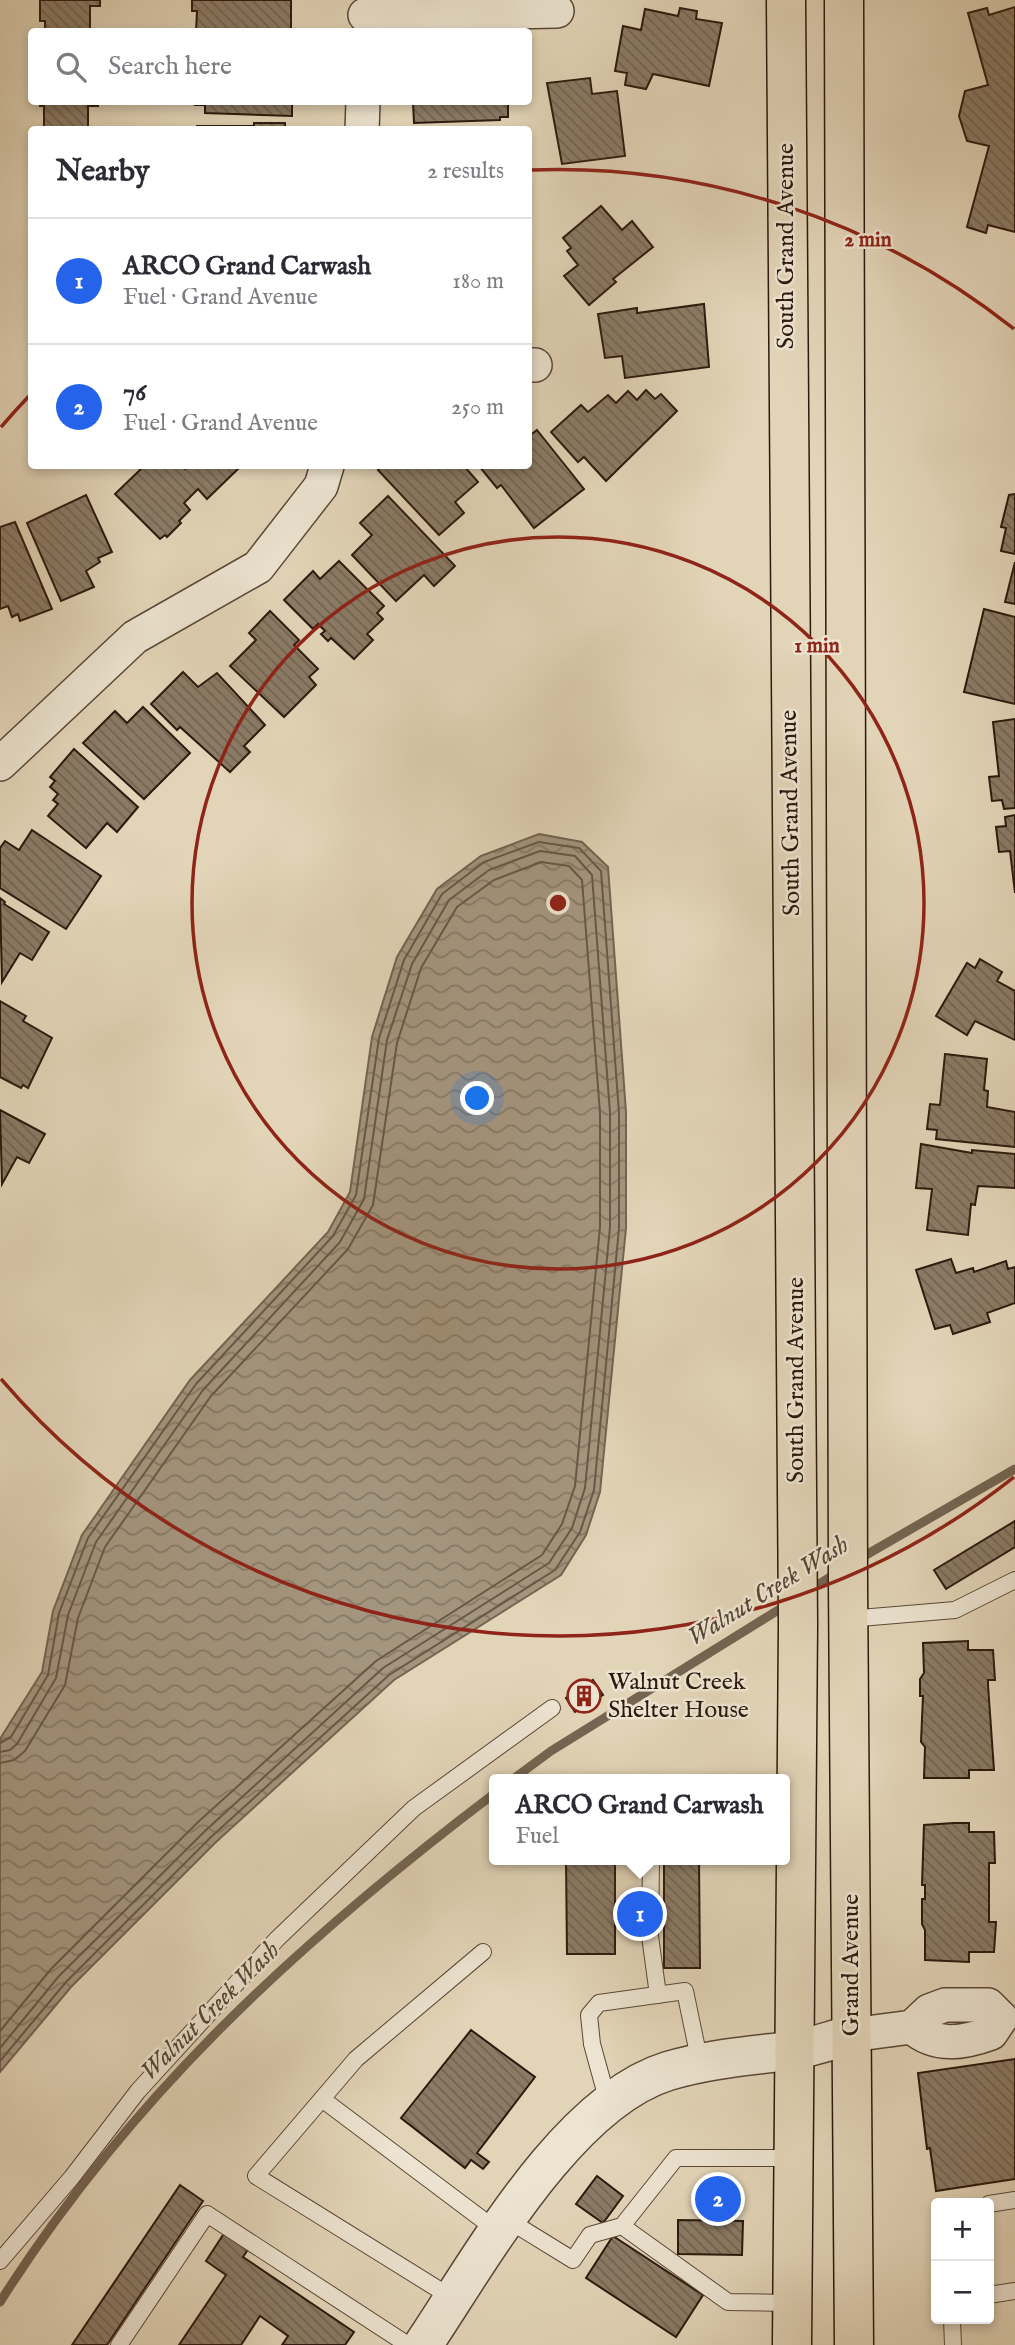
<!DOCTYPE html>
<html lang="en">
<head>
<meta charset="utf-8">
<style>
	:root { --surface:#fff; --page:#f7f7f7; --text:#2b2b33; --muted:#7c7c81; --line:#e1e1e2; --accent:#2563eb }
	body { margin:0; font-family:"IM FELL English",serif; background:var(--page); color:var(--text) }
	.controls { position:absolute; right:21px; bottom:21px; display:grid; overflow:hidden; border-radius:7px; box-shadow:0 4px 10px #0003 }
	.controls button { width:63px; height:63px; display:grid; place-items:center; padding:0; border:0; border-bottom:2px solid var(--line); background:var(--surface); color:var(--text); font:35px sans-serif }
	.you { position:absolute; left:478px; top:1099px; width:24px; height:24px; margin:-18px; border:5px solid #fff; border-radius:50%; background:#1a73e8; box-shadow:0 0 0 10px #1a73e833 }
	.badge { display:grid; place-items:center; width:46px; height:46px; border-radius:50%; background:var(--accent); color:#fff; font-size:23px; font-weight:700 }
	.pin { position:absolute; translate:-50% -50%; border:4px solid #fff; box-shadow:0 2px 7px #0006 }
	.popup { position:absolute; left:489px; top:1774px; width:301px; height:91px; box-sizing:border-box; display:grid; place-content:center; border-radius:7px; background:var(--surface); filter:drop-shadow(0 2px 5px #0005); font-size:23px; white-space:nowrap; color:var(--muted) }
	.popup b { font-size:26px; color:var(--text) }
	.popup::after { content:''; position:absolute; left:50%; top:100%; margin-left:-14px; border:14px solid transparent; border-top-color:var(--surface) }
	.list { margin:0; padding:0; list-style:none }
	h2 { display:flex; justify-content:space-between; align-items:center; height:91px; margin:0; padding:0 28px; font-size:30px }
	h2 small { font-size:23px; font-weight:400; color:var(--muted) }
	.list li { display:grid; grid-template-columns:46px 1fr auto; gap:21px; align-items:center; box-sizing:border-box; height:126px; padding:0 28px; border-top:2px solid var(--line) }
	.list b { display:block; font-size:26px; white-space:nowrap }
	.list p { margin:0; font-size:23px; white-space:nowrap; color:var(--muted) }
	.list em { font-size:23px; font-style:normal; color:var(--muted) }
	.icon { flex:none; width:38px; height:38px; fill:none; stroke:currentColor; stroke-width:2; stroke-linecap:round; stroke-linejoin:round }
	.map { position:relative; flex:none; width:1015px; height:2345px; overflow:hidden }
	.search { position:absolute; background:var(--surface); box-shadow:0 4px 10px #0003; left:28px; top:28px; width:504px; height:77px; display:flex; align-items:center; gap:18px; box-sizing:border-box; padding:0 24px; border-radius:7px; color:var(--muted); font-size:26px }
	.panel { position:absolute; background:var(--surface); box-shadow:0 4px 10px #0003; left:28px; top:126px; width:504px; height:343px; border-radius:7px }
	.map>svg:first-child { display:block }
	.water { fill:url(#water-waves); stroke:#746451; stroke-width:2 }
	.lines { fill:none; stroke-linecap:round; stroke-linejoin:round }
	.shore { stroke:#685846; stroke-width:2 }
	.stream { stroke:#746451; stroke-width:9 }
	.building { fill:url(#building-back-hatch); stroke:#2d1a0e; stroke-width:2 }
	.service-casing { stroke:#5a4838; stroke-width:18 }
	.minor-casing { stroke:#5a4838; stroke-width:36 }
	.tertiary-casing { stroke:#5a4838; stroke-width:41 }
	.primary-casing { stroke:#2d1a0e; stroke-width:41 }
	.service { stroke:#ece3d0; stroke-width:16 }
	.minor { stroke:#ece3d0; stroke-width:33 }
	.tertiary { stroke:#ece3d0; stroke-width:38 }
	.primary { stroke:#e2d4b7; stroke-width:38 }
	.ring { fill:none; stroke:#8f2418; stroke-width:3.5 }
	.labels { text-anchor:middle; dominant-baseline:central; stroke-width:5; stroke-linejoin:round; paint-order:stroke }
	.street-label { font-size:24px; fill:#2d1a0e; stroke:#ece3d0 }
	.poi-label { font-size:24px; fill:#2d1a0e; stroke:#ece3d0; text-anchor:start }
	.water-label { font-size:26px; font-style:italic; fill:#574535; stroke:#ece3d0 }
	.centre { fill:#8f2418; stroke:#ece3d0; stroke-width:3.5 }
	.ring-label { font-size:21px; text-anchor:middle; font-weight:bold; fill:#8f2418; stroke:#ece3d0; stroke-width:5; stroke-linejoin:round; paint-order:stroke }
</style>
</head>
<body>
<div class="map">
<svg width="1015" height="2345" viewBox="0 0 1015 2345">
	<defs>
		<pattern id="water-waves" width="16" height="10" patternUnits="userSpaceOnUse" patternTransform="scale(1.75)"><rect width="16" height="10" fill="#a4957e"/><path d="M0 5q4-4 8 0t8 0" fill="none" stroke="#867966"/></pattern>
		<pattern id="building-back-hatch" width="6" height="6" patternUnits="userSpaceOnUse" patternTransform="scale(1.75)"><rect width="6" height="6" fill="#8b7b66"/><path d="M-1 5l2 2M0 0l6 6M5-1l2 2" fill="none" stroke="#726452"/></pattern>
	</defs>
	<rect width="100%" height="100%" fill="#e2d4b7"/>
	<filter id="stains"><feTurbulence type="fractalNoise" baseFrequency=".00286" numOctaves="4"/><feColorMatrix values="0 0 0 0 .2 0 0 0 0 .09 0 0 0 0 .02 0 0 0 .5 -.17"/></filter>
	<radialGradient id="worn" r=".72"><stop offset=".6" stop-color="#630" stop-opacity="0"/><stop offset="1" stop-color="#630" stop-opacity=".3"/></radialGradient>
	<!-- water -->
	<polygon class="water" points="539,834 582,842 608,867 626,1112 626,1228 600,1492 586,1535 561,1575 394,1680 216,1842 71,1987 0,2072 0,1739 42,1672 53,1611 82,1535 190,1380 328,1232 350,1192 372,1037 397,957 437,889 481,856"/>
	<g class="lines">
		<!-- shore -->
		<g class="shore">
			<polyline points="0,1743 11,1737 48,1675 59,1613 88,1538 196,1384 333,1236 356,1195 379,1038 404,960 442,894 484,862 539,842 579,848 601,871 619,1113 619,1228 594,1490 580,1532 555,1570 389,1675 211,1837 66,1982 0,2061"/>
			<polyline points="0,1752 10,1750 17,1744 56,1678 68,1615 96,1542 203,1390 340,1242 364,1199 387,1040 412,964 449,900 489,870 540,851 575,856 592,875 610,1113 610,1227 585,1488 572,1528 549,1563 383,1668 205,1831 59,1976 0,2048"/>
			<polyline points="0,1763 14,1760 25,1751 65,1685 78,1618 105,1547 211,1396 348,1249 373,1205 397,1043 421,968 457,907 494,880 541,862 569,866 582,880 600,1113 600,1227 575,1486 562,1524 542,1555 376,1661 197,1823 51,1969 0,2031"/>
		</g>
		<!-- stream -->
		<g class="stream">
			<polyline points="859,1559 1015,1469"/>
			<polyline points="808,1591 838,1572"/>
			<polyline points="513,1779 551,1751 788,1604"/>
			<path d="M 0,2302 C 132,2094 300,1941 495,1793"/>
		</g>
	</g>
	<!-- building -->
	<g class="building">
		<polygon points="40,0 100,0 100,6 90,6 90,32 45,32 45,21 40,21"/>
		<polygon points="192,0 291,0 291,32 196,32 197,11 192,11"/>
		<polygon points="1015,7 1015,232 988,225 986,233 967,227 989,146 967,141 959,116 965,91 988,85 968,13 987,8 989,15"/>
		<polygon points="680,8 697,11 696,19 722,23 709,86 653,74 646,89 625,85 627,73 615,71 623,26 641,30 645,9 678,16"/>
		<polygon points="590,78 592,94 617,91 625,156 562,164 547,83"/>
		<polygon points="40,102 98,102 98,106 88,106 88,130 44,130 44,106 40,106"/>
		<polygon points="196,102 292,102 292,116 205,113 205,105 195,105"/>
		<polygon points="413,102 508,102 508,117 500,117 500,120 414,123"/>
		<polygon points="254,123 285,123 285,130 197,130 197,126 254,126"/>
		<polygon points="601,206 622,230 632,221 653,247 613,279 616,282 589,305 564,276 578,265 567,251 571,248 563,238"/>
		<polygon points="704,304 709,367 625,378 622,356 605,358 598,314 637,308 637,313"/>
		<polygon points="646,390 655,399 661,394 677,411 606,481 584,457 578,462 551,432 581,405 588,412 608,395 616,403 628,391 637,400"/>
		<polygon points="537,430 584,489 534,528 501,485 497,488 479,466 528,466 528,437"/>
		<polygon points="144,466 182,466 185,469 189,466 241,466 207,499 198,489 184,503 190,510 179,521 181,523 167,537 165,535 160,539 115,494"/>
		<polygon points="383,466 464,466 478,482 455,502 464,513 439,535 378,470"/>
		<polygon points="1015,494 1015,554 1001,551 1006,528 1001,527 1009,495"/>
		<polygon points="86,495 112,552 98,558 100,562 86,571 94,587 61,601 27,523"/>
		<polygon points="388,496 455,566 434,586 424,575 396,601 352,555 372,535 360,523"/>
		<polygon points="15,522 52,609 20,621 18,614 12,617 8,606 0,609 0,527"/>
		<polygon points="339,561 384,606 377,613 383,619 367,634 373,640 354,659 331,638 328,641 321,634 325,631 318,624 313,629 284,600 313,571 320,579"/>
		<polygon points="1015,562 1015,604 1005,602"/>
		<polygon points="984,609 1015,617 1015,704 964,692"/>
		<polygon points="270,611 299,640 294,645 318,669 309,677 316,685 284,717 230,666 256,640 249,633"/>
		<polygon points="183,672 198,687 217,673 265,725 244,746 250,752 230,772 180,727 177,730 151,704"/>
		<polygon points="143,707 190,753 144,799 83,743 115,711 127,723"/>
		<polygon points="1015,719 1015,808 1004,809 1002,800 992,801 989,777 999,776 993,722"/>
		<polygon points="74,749 138,807 117,832 107,823 86,848 48,816 58,804 53,800 58,794 50,787 55,781 50,777"/>
		<polygon points="1015,815 1015,893 1010,851 999,852 996,827 1006,826 1005,817"/>
		<polygon points="32,830 101,876 66,929 0,888 0,848 5,841 19,850"/>
		<polygon points="0,898 5,902 4,904 49,932 32,960 20,953 2,982"/>
		<polygon points="980,959 1002,972 997,981 1015,991 1015,1040 975,1021 967,1035 936,1016 967,963 975,968"/>
		<polygon points="0,1001 26,1016 23,1021 52,1038 28,1088 23,1085 21,1088 0,1077"/>
		<polygon points="945,1054 987,1059 984,1090 988,1091 987,1107 1015,1112 1015,1147 936,1139 937,1130 927,1129 930,1104 940,1105"/>
		<polygon points="0,1110 45,1134 29,1163 17,1157 2,1184"/>
		<polygon points="921,1144 972,1153 972,1150 1015,1154 1015,1188 978,1186 975,1205 971,1204 968,1235 927,1230 932,1189 916,1188"/>
		<polygon points="951,1259 956,1273 973,1268 974,1272 1006,1261 1008,1269 1015,1267 1015,1303 987,1313 990,1322 953,1334 950,1325 935,1329 916,1270"/>
		<polygon points="1015,1521 1015,1547 946,1589 934,1570"/>
		<polygon points="968,1641 968,1650 993,1650 995,1680 988,1680 988,1685 994,1770 969,1770 969,1778 924,1778 925,1747 921,1742 923,1696 920,1696 920,1679 924,1673 923,1643"/>
		<polygon points="593,1680 603,1695 575,1712 566,1698"/>
		<polygon points="954,1823 969,1823 969,1832 994,1832 995,1863 989,1863 989,1922 996,1922 994,1952 969,1952 969,1962 925,1960 925,1930 922,1924 922,1899 925,1899 925,1885 922,1885 924,1825"/>
		<polygon points="566,1860 615,1860 615,1954 567,1954"/>
		<polygon points="664,1860 699,1860 700,1968 664,1968"/>
		<polygon points="471,2030 535,2077 477,2153 489,2162 483,2169 471,2160 465,2168 401,2118"/>
		<polygon points="1015,2059 1015,2179 936,2191 930,2148 927,2149 918,2073"/>
		<polygon points="597,2176 623,2196 603,2223 576,2204"/>
		<polygon points="180,2185 203,2201 107,2345 72,2345"/>
		<polygon points="678,2220 743,2221 742,2255 678,2254"/>
		<polygon points="225,2232 249,2248 243,2257 354,2332 345,2345 282,2345 288,2336 260,2316 241,2345 179,2345 226,2275 206,2261"/>
		<polygon points="613,2236 703,2295 676,2337 586,2278"/>
	</g>
	<g class="lines">
		<defs>
			<g id="service">
				<polyline points="848,1619 955,1610 1015,1580"/>
				<polyline points="651,1860 650,1936 658,1995"/>
				<polyline points="322,2099 499,2232"/>
				<polyline points="608,2102 592,2044 589,2015 599,2003 685,1991 700,2063"/>
				<polyline points="989,2204 1015,2200"/>
				<polyline points="508,2220 573,2260 590,2235 622,2226 676,2158 792,2158"/>
				<polyline points="622,2226 728,2302 792,2303"/>
				<polyline points="0,2261 72,2177 138,2091 277,1939 414,1808 552,1708"/>
				<polyline points="989,2295 1015,2291"/>
				<polyline points="454,2299 256,2176 356,2059 483,1952"/>
				<polyline points="952,2319 953,2345"/>
				<polyline points="119,2345 207,2214 408,2345"/>
			</g>
			<g id="minor">
				<polyline points="365,15 557,11"/>
				<polyline points="362,130 363,102"/>
				<polyline points="528,365 535,365"/>
				<polyline points="0,764 135,637 258,567 321,486 327,466"/>
				<path d="M 912,2027 C 936,2048 964,2043 991,2033 L 1001,2018"/>
				<polyline points="851,2035 912,2027 929,2011 945,2005 988,2005 1001,2018"/>
			</g>
			<path id="tertiary" d="M 423,2345 C 480,2260 567,2102 668,2071 C 708,2059 748,2056 789,2051 C 810,2048 831,2040 851,2035"/>
			<g id="primary">
				<polyline points="786,0 798,1625 792,2345"/>
				<polyline points="844,0 848,1585 854,2345"/>
			</g>
		</defs>
		<!-- service casing -->
		<use href="#service" class="service-casing"/>
		<!-- minor casing -->
		<use href="#minor" class="minor-casing"/>
		<!-- tertiary casing -->
		<use href="#tertiary" class="tertiary-casing"/>
		<!-- primary casing -->
		<use href="#primary" class="primary-casing"/>
		<!-- service -->
		<use href="#service" class="service"/>
		<!-- minor -->
		<use href="#minor" class="minor"/>
		<!-- tertiary -->
		<use href="#tertiary" class="tertiary"/>
		<!-- primary -->
		<use href="#primary" class="primary"/>
	</g>
	<!-- distance rings -->
	<g class="ring">
		<circle cx="558" cy="903" r="366"/>
		<path d="M1014 1477A733 733 0 0 1 1 1379M1 427A733 733 0 0 1 31 394M532 170A733 733 0 0 1 1014 329"/>
	</g>
	<!-- icons -->
	<defs>
		<symbol id="building-ring" viewBox="-11 -11 22 22"><circle r="9.5" fill="#ece3d0" stroke="#8f2418" stroke-width="1.5"/><path d="M-4-6H4V6H1V3H-1V6H-4ZM-2.5-4.3h1.7v1.8h-1.7ZM.8-4.3h1.7v1.8H.8ZM-2.5-1h1.7V.8h-1.7ZM.8-1h1.7V.8H.8Z" fill="#8f2418"/></symbol>
	</defs>
	<g fill-rule="evenodd">
		<use href="#building-ring" x="565" y="1677" width="38" height="38"/>
	</g>
	<g class="labels">
		<!-- street labels -->
		<g class="street-label">
			<text transform="translate(786 246) rotate(-90)">South Grand Avenue</text>
			<text transform="translate(791 813) rotate(-91)">South Grand Avenue</text>
			<text transform="translate(796 1380) rotate(-90)">South Grand Avenue</text>
			<text transform="translate(851 1965) rotate(-90)">Grand Avenue</text>
		</g>
		<!-- poi labels -->
		<g class="poi-label">
			<text x="608" y="1682">Walnut Creek<tspan x="608" dy="28">Shelter House</tspan></text>
		</g>
		<!-- water labels -->
		<g class="water-label">
			<text transform="translate(768 1591) rotate(-32)">Walnut Creek Wash</text>
			<text transform="translate(210 2011) rotate(-45)">Walnut Creek Wash</text>
		</g>
	</g>
	<circle cx="558" cy="903" r="10" class="centre"/>
	<g class="ring-label">
		<text x="868" y="246">2 min</text>
		<text x="817" y="652">1 min</text>
	</g>
	<rect width="100%" height="100%" filter="url(#stains)"/>
	<rect width="100%" height="100%" fill="url(#worn)"/>
</svg>
<div class="controls">
<button>+</button>
<button>−</button>
</div>
<div class="you"></div>
<div class="pin badge" style="left:640px;top:1914px">1</div>
<div class="popup"><b>ARCO Grand Carwash</b>Fuel</div>
<div class="pin badge" style="left:718px;top:2199px">2</div>
<div class="search"><svg class="icon" aria-label="search" viewBox="0 0 24 24"><circle cx="10" cy="10" r="6"/><path d="M15 15l6 6"/></svg>Search here</div>
<section class="panel">
<h2>Nearby<small>2 results</small></h2>
<ul class="list">
<li><span class="badge">1</span><div><b>ARCO Grand Carwash</b><p>Fuel · Grand Avenue</p></div><em>180 m</em></li>
<li><span class="badge">2</span><div><b>76</b><p>Fuel · Grand Avenue</p></div><em>250 m</em></li>
</ul>
</section>
</div>
</body>
</html>
